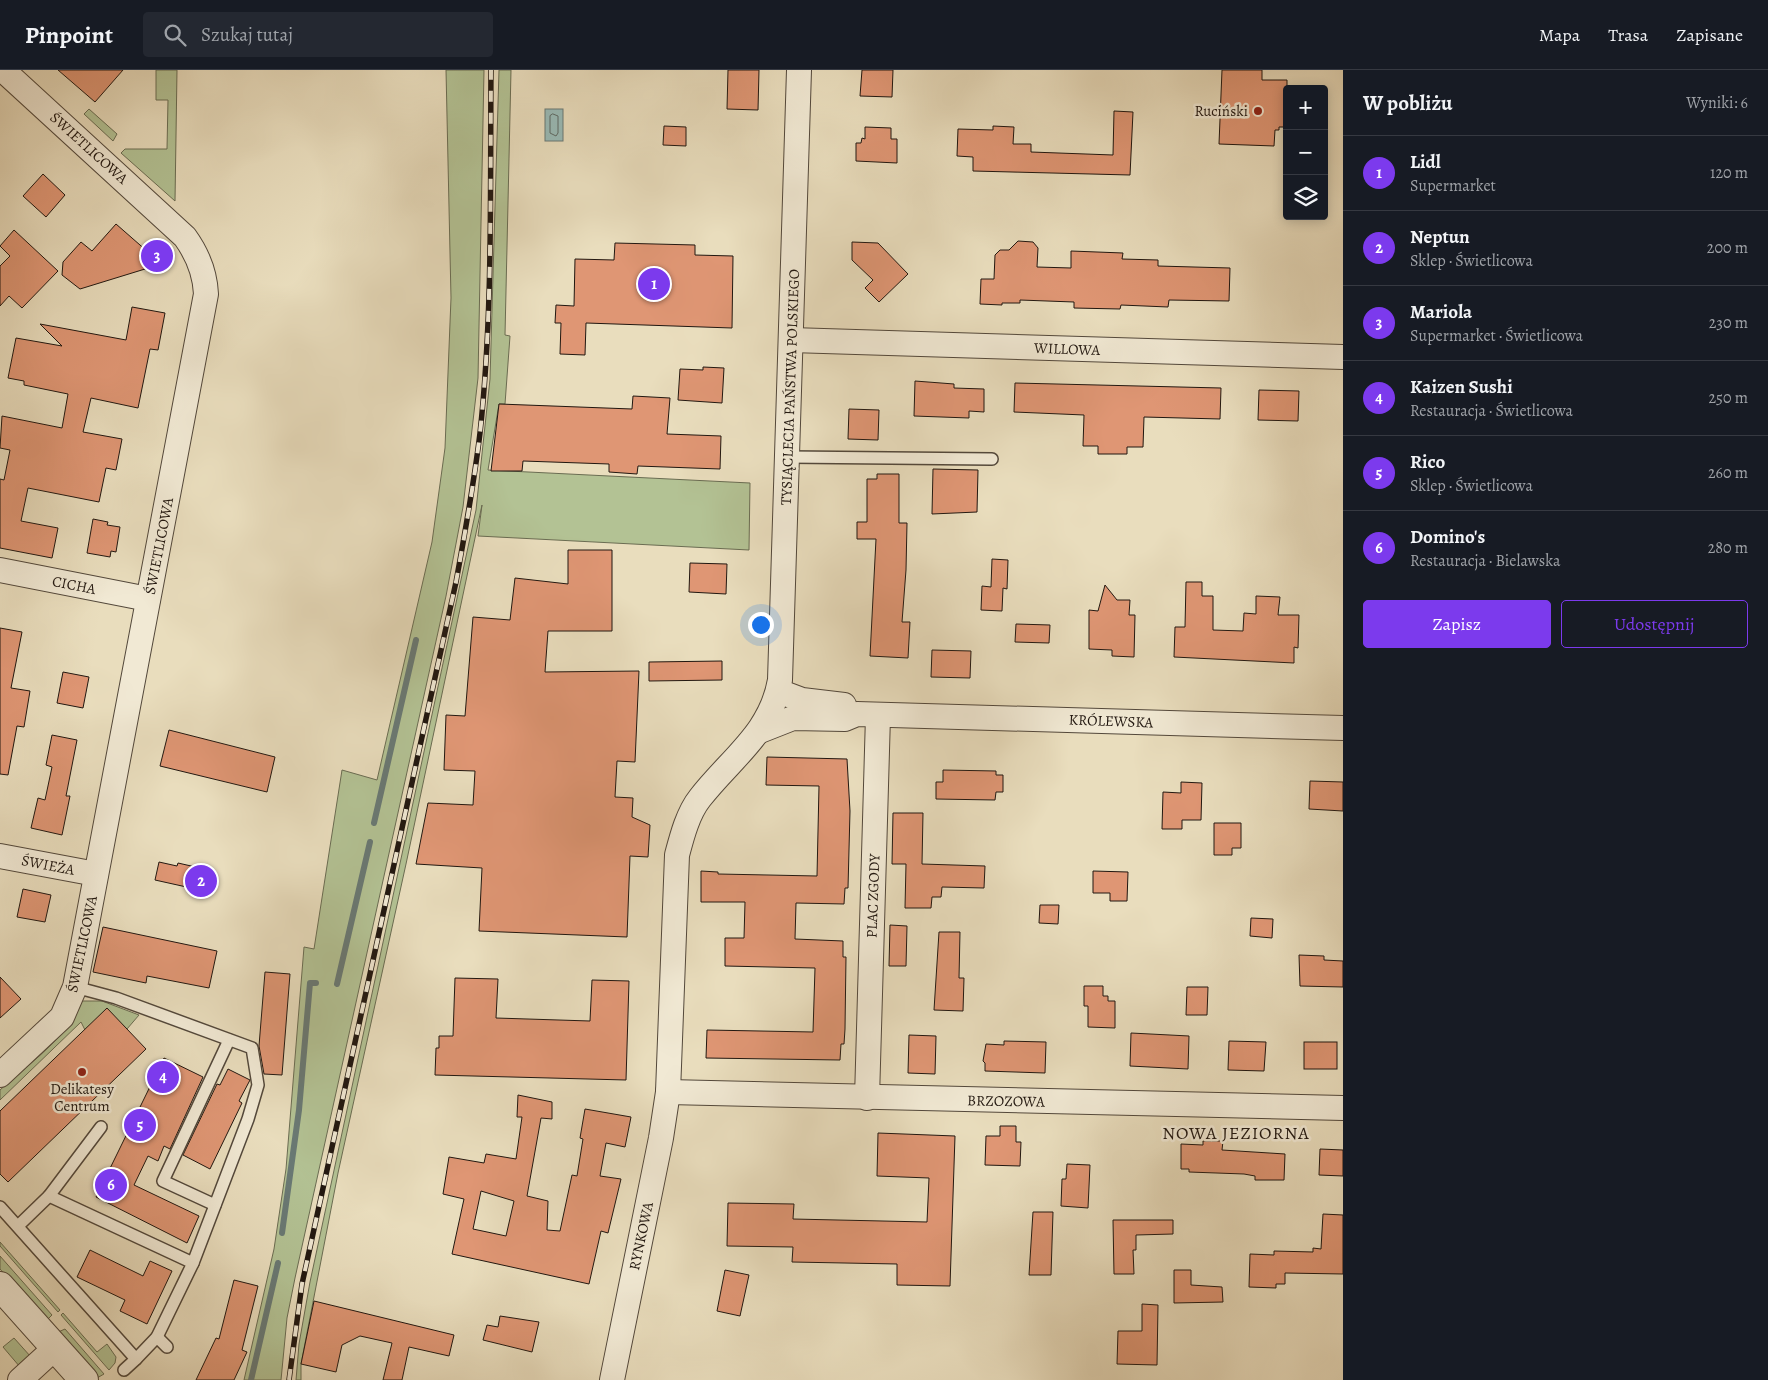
<!DOCTYPE html>
<html lang="pl">
<head>
<meta charset="utf-8">
<style>
	:root { --surface:#171b24; --page:#242831; --text:#f1f3f6; --muted:#9ea1a6; --line:#363941; --accent:#7c3aed }
	body { margin:0; font-family:Alegreya,serif; background:var(--page); color:var(--text) }
	.controls { position:absolute; right:15px; top:15px; display:grid; overflow:hidden; border-radius:5px; box-shadow:0 2px 12px #0003 }
	.controls button { width:45px; height:45px; display:grid; place-items:center; padding:0; border:0; border-bottom:1px solid var(--line); background:var(--surface); color:var(--text); font:25px sans-serif }
	.you { position:absolute; left:760px; top:554px; width:18px; height:18px; margin:-12px; border:4px solid #fff; border-radius:50%; background:#1a73e8; box-shadow:0 0 0 8px #1a73e833 }
	.badge { display:grid; place-items:center; width:32px; height:32px; border-radius:50%; background:var(--accent); color:#fff; font-size:16px; font-weight:700 }
	.pin { position:absolute; translate:-50% -50%; border:2px solid #fff; box-shadow:0 1px 5px #0006 }
	.list { margin:0; padding:0; list-style:none }
	h2 { display:flex; justify-content:space-between; align-items:center; height:65px; margin:0; padding:0 20px; font-size:21px }
	h2 small { font-size:16px; font-weight:400; color:var(--muted) }
	.list li { display:grid; grid-template-columns:32px 1fr auto; gap:15px; align-items:center; box-sizing:border-box; height:75px; padding:0 20px; border-top:1px solid var(--line) }
	.list b { display:block; font-size:19px; white-space:nowrap }
	.list p { margin:0; font-size:16px; white-space:nowrap; color:var(--muted) }
	.list em { font-size:16px; font-style:normal; color:var(--muted) }
	.actions { display:flex; gap:10px; padding:15px 20px }
	.actions a { flex:1; padding:11px 0; border:1px solid var(--accent); border-radius:5px; text-align:center; font-size:18px; color:var(--accent) }
	.actions .main { background:var(--accent); color:#fff }
	.icon { flex:none; width:28px; height:28px; fill:none; stroke:currentColor; stroke-width:2; stroke-linecap:round; stroke-linejoin:round }
	.map { position:relative; flex:none; width:1343px; height:1310px; overflow:hidden }
	header { display:flex; align-items:center; gap:30px; box-sizing:border-box; height:70px; padding:0 25px; background:var(--surface); border-bottom:1px solid var(--line) }
	header strong { font-size:24px }
	nav { display:flex; gap:28px; margin-inline-start:auto; font-size:18px }
	.search { width:350px; height:45px; background:var(--page); display:flex; align-items:center; gap:12px; box-sizing:border-box; padding:0 18px; border-radius:5px; color:var(--muted); font-size:19px }
	main { display:flex }
	aside { flex:1; background:var(--surface) }
	.map>svg:first-child { display:block }
	.green { fill:#b3c294; stroke:#6a6c52 }
	.water { fill:#99bbb7; stroke:#697974 }
	.lines { fill:none; stroke-linecap:round; stroke-linejoin:round }
	.shore { stroke:#5d6964; stroke-width:1 }
	.stream { stroke:#697974; stroke-width:6 }
	.building { fill:#df9674; stroke:#211710; fill-rule:evenodd }
	.service-casing { stroke:#53483b; stroke-width:14 }
	.minor-casing { stroke:#53483b; stroke-width:26 }
	.tertiary-casing { stroke:#53483b; stroke-width:30 }
	.service { stroke:#f1e9d4; stroke-width:11 }
	.minor { stroke:#f1e9d4; stroke-width:24 }
	.tertiary { stroke:#f1e9d4; stroke-width:28 }
	.rail-casing { stroke:#211710; stroke-width:5.5 }
	.rail { stroke:#f1e9d4; stroke-width:4; stroke-dasharray:11; stroke-linecap:butt }
	.poi-dot { fill:#8f2418; stroke:#f1e9d4; stroke-width:2 }
	.labels { text-anchor:middle; dominant-baseline:central; stroke-width:5; stroke-linejoin:round; paint-order:stroke }
	.poi-label { font-size:15px; fill:#211710; stroke:#f1e9d4; text-anchor:end }
	.street-label { font-size:15px; fill:#211710; stroke:#f1e9d4 }
	.quarter-label { font-size:18px; letter-spacing:1px; fill:#211710; stroke:#f1e9d4 }
</style>
</head>
<body>
<header>
<strong>Pinpoint</strong>
<div class="search"><svg class="icon" aria-label="search" viewBox="0 0 24 24"><circle cx="10" cy="10" r="6"/><path d="M15 15l6 6"/></svg>Szukaj tutaj</div>
<nav><a>Mapa</a><a>Trasa</a><a>Zapisane</a></nav>
</header>
<main>
<div class="map">
<svg width="1343" height="1310" viewBox="0 0 1343 1310">
	<rect width="100%" height="100%" fill="#e9ddbd"/>
	<filter id="stains"><feTurbulence type="fractalNoise" baseFrequency=".004" numOctaves="4"/><feColorMatrix values="0 0 0 0 .2 0 0 0 0 .09 0 0 0 0 .02 0 0 0 .5 -.17"/></filter>
	<radialGradient id="worn" r=".72"><stop offset=".6" stop-color="#630" stop-opacity="0"/><stop offset="1" stop-color="#630" stop-opacity=".3"/></radialGradient>
	<!-- green -->
	<g class="green">
		<polygon points="156,0 177,0 175,131 121,83 125,79 167,79 168,30 156,30"/>
		<polygon points="446,0 484,0 478,308 463,437 446,526 295,1208 287,1248 281,1310 244,1310 274,1179 286,1099 304,877 314,879 342,700 377,710 432,472 445,378 451,228"/>
		<polygon points="499,0 511,0 505,265 510,266 505,334 499,334 488,400 750,413 749,480 478,466 482,435 406,794 338,1103 301,1294 301,1310 296,1310 299,1274 310,1212 476,440 490,309"/>
		<polygon points="89,39 117,64 113,71 84,44"/>
		<path d="M 81,931 L 102,931 L 139,945 L 127,959 L 85,960 L 81,952 L 0,1030 L 0,1020 C 26,996 70,966 81,931 Z"/>
		<polygon points="0,1172 60,1240 58,1242 0,1176"/>
		<polygon points="0,1186 52,1245 46,1251 0,1199"/>
		<polygon points="63,1243 97,1282 107,1274 116,1287 115,1293 109,1300 61,1245"/>
		<polygon points="65,1259 104,1304 97,1308 56,1263"/>
		<polygon points="14,1268 31,1287 20,1297 3,1277"/>
	</g>
	<!-- water -->
	<rect class="water" x="545" y="39" width="18" height="32"/>
	<g class="lines">
		<!-- shore -->
		<polygon class="shore" points="553,44 558,46 558,63 556,66 550,63 550,46"/>
		<!-- stream -->
		<g class="stream">
			<polyline points="374,753 416,570"/>
			<polyline points="337,914 370,772"/>
			<polyline points="282,1163 299,1040 310,913 316,913"/>
			<polyline points="251,1310 278,1193"/>
		</g>
	</g>
	<!-- building -->
	<g class="building">
		<polygon points="58,0 123,0 95,32"/>
		<polygon points="728,0 759,0 758,40 727,39"/>
		<polygon points="862,0 893,0 892,27 860,26"/>
		<polygon points="1222,0 1262,0 1262,10 1287,10 1287,57 1279,57 1279,60 1275,60 1274,76 1219,74"/>
		<polygon points="1114,41 1133,42 1130,105 973,101 973,87 957,86 958,59 993,60 993,56 1014,57 1013,74 1031,74 1031,82 1113,85"/>
		<polygon points="664,56 686,57 686,76 663,75"/>
		<polygon points="865,57 891,58 891,69 897,69 897,93 856,91 856,73 861,73 862,68 865,69"/>
		<polygon points="43,104 65,125 46,147 23,126"/>
		<polygon points="116,154 148,182 154,175 171,191 80,219 62,205 63,192 81,172 92,181"/>
		<polygon points="14,160 58,201 22,238 9,226 0,236 0,196 10,186 0,176"/>
		<polygon points="1018,171 1033,172 1038,178 1037,197 1071,198 1071,181 1123,183 1122,189 1158,190 1158,196 1230,198 1229,231 1169,230 1168,237 1121,235 1120,239 1074,238 1074,232 1020,230 1020,233 1002,233 1002,235 980,234 981,209 994,209 995,185 1000,180 1009,180"/>
		<polygon points="852,172 878,173 908,204 879,232 865,218 873,210 852,190"/>
		<polygon points="615,173 695,175 695,185 733,186 732,258 586,253 585,285 560,284 561,253 555,253 556,235 574,236 575,189 614,190"/>
		<polygon points="132,237 165,243 158,280 150,279 138,338 91,328 83,362 122,369 116,400 106,398 99,432 28,418 21,451 58,458 52,488 0,478 0,409 4,410 10,380 0,378 2,346 62,358 68,324 24,315 24,311 8,308 16,268 62,276 40,254 126,270"/>
		<polygon points="703,297 724,298 722,333 678,330 680,299 703,300"/>
		<polygon points="915,311 954,314 954,318 984,319 984,342 969,341 969,348 914,346"/>
		<polygon points="1015,313 1221,318 1220,349 1144,347 1143,377 1127,377 1127,384 1098,384 1098,376 1083,376 1084,345 1014,342"/>
		<polygon points="1259,320 1299,321 1298,351 1258,350"/>
		<polygon points="633,326 670,328 667,364 721,366 720,399 638,396 637,404 609,402 609,394 523,391 522,401 491,401 499,334 632,339"/>
		<polygon points="849,339 879,340 878,370 848,369"/>
		<polygon points="933,399 978,400 977,442 932,444"/>
		<polygon points="877,404 899,404 899,453 907,453 906,500 902,552 910,552 908,588 870,586 876,469 857,469 857,452 867,452 867,409 877,409"/>
		<polygon points="93,449 108,452 107,455 120,457 116,482 111,481 110,487 87,483"/>
		<polygon points="568,480 612,480 612,561 548,561 545,602 639,601 635,692 617,691 615,727 633,728 632,747 650,755 648,787 630,786 627,867 479,861 482,798 416,794 428,733 473,735 475,701 444,700 446,645 465,646 473,547 510,550 515,508 568,514"/>
		<polygon points="992,489 1008,490 1007,519 1003,518 1002,541 981,540 982,516 991,517"/>
		<polygon points="690,493 727,494 726,524 689,522"/>
		<polygon points="1186,512 1202,512 1202,526 1213,526 1213,560 1243,561 1244,543 1256,544 1256,526 1280,527 1278,545 1299,545 1298,578 1294,577 1294,593 1174,587 1175,557 1185,557"/>
		<polygon points="1105,515 1117,530 1130,530 1129,545 1135,545 1134,587 1112,586 1112,580 1089,579 1089,540 1098,541"/>
		<polygon points="1016,554 1050,555 1049,573 1015,572"/>
		<polygon points="0,558 22,562 11,618 30,621 24,657 17,656 8,705 0,704"/>
		<polygon points="932,580 971,581 970,608 931,607"/>
		<polygon points="722,591 722,610 649,611 649,592"/>
		<polygon points="63,602 89,607 83,638 57,633"/>
		<polygon points="169,660 275,687 267,722 160,696"/>
		<polygon points="52,665 77,670 66,726 70,726 62,765 31,758 38,728 45,730 52,697 46,695"/>
		<polygon points="767,687 847,689 850,741 848,818 845,818 844,834 796,833 795,869 843,871 843,887 846,887 845,959 844,974 841,974 840,990 706,988 707,960 813,962 815,898 725,896 725,868 744,868 745,832 701,832 701,801 718,802 718,804 817,806 819,716 766,715"/>
		<polygon points="943,700 996,701 996,705 1003,705 1003,722 996,722 995,730 936,729 936,712 943,712"/>
		<polygon points="1310,711 1343,712 1343,741 1309,739"/>
		<polygon points="1181,712 1202,713 1201,750 1182,750 1182,759 1162,759 1163,722 1181,723"/>
		<polygon points="893,743 923,743 922,794 985,796 984,818 942,817 941,827 932,827 931,838 905,838 906,794 892,794"/>
		<polygon points="1214,753 1241,753 1241,778 1232,778 1232,785 1214,785"/>
		<polygon points="159,792 177,796 178,793 213,801 209,822 155,810"/>
		<polygon points="1093,801 1128,802 1127,831 1110,831 1110,823 1093,823"/>
		<polygon points="23,819 51,825 45,852 17,847"/>
		<polygon points="1040,835 1059,835 1058,854 1039,853"/>
		<polygon points="1251,848 1273,849 1272,868 1250,866"/>
		<polygon points="890,855 907,856 906,896 889,896"/>
		<polygon points="103,857 217,881 209,918 147,906 146,913 93,902"/>
		<polygon points="939,862 960,862 959,908 964,908 963,941 934,940"/>
		<polygon points="1299,885 1324,886 1324,890 1343,891 1343,917 1300,916"/>
		<polygon points="265,902 290,904 282,1005 264,1004 259,976"/>
		<polygon points="0,907 21,929 0,948"/>
		<polygon points="455,908 498,909 496,948 590,951 592,910 629,911 626,1010 435,1005 436,978 439,978 439,966 453,966"/>
		<polygon points="1084,916 1103,916 1103,926 1108,926 1108,931 1115,931 1115,958 1088,957 1088,936 1084,936"/>
		<polygon points="1187,917 1208,917 1207,945 1186,945"/>
		<polygon points="107,938 146,979 8,1112 0,1104 0,1041"/>
		<polygon points="1131,963 1189,966 1188,999 1130,996"/>
		<polygon points="909,965 936,966 935,1004 908,1003"/>
		<polygon points="1004,971 1046,972 1045,1003 985,1001 985,993 983,991 986,974 1004,975"/>
		<polygon points="1229,971 1266,972 1264,1001 1228,1000"/>
		<rect x="1304" y="972" width="33" height="27"/>
		<polygon points="164,988 203,1007 170,1079 164,1076 158,1091 148,1086 134,1115 199,1146 187,1173 96,1127"/>
		<polygon points="228,999 250,1010 239,1031 242,1033 210,1099 183,1085 217,1014 220,1015"/>
		<path d="M 518,1025 L 552,1032 L 552,1049 L 541,1048 L 527,1126 L 548,1131 L 547,1160 L 560,1161 L 572,1105 L 577,1106 L 583,1069 L 580,1068 L 585,1039 L 631,1047 L 625,1077 L 606,1073 L 600,1106 L 621,1109 L 608,1163 L 601,1161 L 589,1214 L 452,1184 L 464,1129 L 443,1124 L 449,1087 L 484,1093 L 486,1084 L 516,1089 L 522,1047 L 517,1047 ZM 481,1121 L 514,1131 L 506,1166 L 473,1159 Z"/>
		<polygon points="1000,1056 1016,1056 1016,1072 1021,1072 1020,1096 985,1095 986,1066 1000,1066"/>
		<polygon points="878,1063 955,1066 950,1216 897,1215 897,1194 792,1192 793,1177 727,1176 728,1133 794,1134 793,1149 927,1152 929,1108 877,1106"/>
		<polygon points="1203,1071 1223,1071 1222,1080 1285,1084 1284,1110 1255,1110 1255,1106 1244,1104 1189,1102 1189,1099 1181,1099 1181,1074 1203,1075"/>
		<polygon points="1320,1079 1343,1080 1343,1106 1319,1105"/>
		<polygon points="1067,1094 1090,1095 1088,1138 1061,1136 1062,1109 1066,1109"/>
		<polygon points="1033,1142 1053,1142 1051,1205 1029,1205"/>
		<polygon points="1323,1144 1343,1145 1343,1204 1285,1203 1285,1214 1276,1214 1276,1218 1249,1217 1250,1184 1274,1185 1274,1181 1313,1182 1313,1178 1321,1179"/>
		<polygon points="1113,1150 1173,1150 1173,1164 1136,1165 1136,1180 1133,1180 1134,1204 1114,1204"/>
		<polygon points="90,1180 143,1206 150,1191 172,1201 147,1254 120,1241 125,1230 77,1207"/>
		<polygon points="725,1200 749,1205 740,1246 717,1241"/>
		<polygon points="1174,1200 1191,1200 1191,1215 1222,1217 1223,1232 1174,1233"/>
		<polygon points="234,1210 258,1216 242,1280 247,1282 234,1310 196,1310 216,1268 219,1269"/>
		<polygon points="314,1231 454,1265 449,1286 409,1277 402,1310 383,1310 392,1273 360,1266 342,1275 336,1302 301,1294"/>
		<polygon points="1142,1234 1158,1235 1157,1295 1117,1294 1118,1261 1142,1261"/>
		<polygon points="500,1246 539,1252 532,1282 483,1270 487,1255 498,1257"/>
	</g>
	<g class="lines">
		<defs>
			<g id="service">
				<polyline points="788,387 992,389"/>
				<polyline points="75,917 116,928 252,978 258,1015 248,1049 193,1193"/>
				<polyline points="49,1126 101,1057"/>
				<polyline points="215,1135 163,1111 229,970"/>
				<polyline points="0,1137 136,1289 157,1267 193,1193 49,1126 18,1156"/>
				<polyline points="157,1267 167,1277"/>
				<polyline points="124,1300 136,1289"/>
			</g>
			<g id="minor">
				<polyline points="791,270 1343,287"/>
				<polyline points="0,500 148,529"/>
				<polyline points="778,621 802,630 844,635"/>
				<polyline points="760,661 793,648 845,649 857,644 1343,658"/>
				<polyline points="0,786 96,804"/>
				<path d="M 0,1005 L 62,947 L 75,917 L 206,224 C 205,202 198,185 185,167 L 3,0"/>
				<polyline points="668,1022 1343,1038"/>
				<polyline points="867,1028 878,646"/>
				<polyline points="20,1310 55,1278"/>
				<path d="M 612,1310 L 661,1068 L 668,1022 L 677,785 C 682,766 688,743 700,728 C 731,688 771,663 780,610 L 799,0"/>
			</g>
			<polyline id="tertiary" points="0,1216 84,1310"/>
		</defs>
		<!-- service casing -->
		<use href="#service" class="service-casing"/>
		<!-- minor casing -->
		<use href="#minor" class="minor-casing"/>
		<!-- tertiary casing -->
		<use href="#tertiary" class="tertiary-casing"/>
		<!-- service -->
		<use href="#service" class="service"/>
		<!-- minor -->
		<use href="#minor" class="minor"/>
		<!-- tertiary -->
		<use href="#tertiary" class="tertiary"/>
		<defs>
			<path id="rail" d="M 289,1310 L 302,1214 L 456,512 C 465,463 474,413 480,363 C 493,243 490,121 491,0"/>
		</defs>
		<!-- rail casing -->
		<use href="#rail" class="rail-casing"/>
		<!-- rail -->
		<use href="#rail" class="rail"/>
	</g>
	<!-- markers -->
	<g class="poi-dot">
		<circle cx="1258" cy="41" r="5"/>
		<circle cx="82" cy="1002" r="5"/>
	</g>
	<g class="labels">
		<!-- poi labels -->
		<g class="poi-label">
			<text x="1248" y="41">Ruciński</text>
			<text x="82" y="1019" text-anchor="middle">Delikatesy<tspan x="82" dy="17">Centrum</tspan></text>
		</g>
		<!-- street labels -->
		<g class="street-label">
			<text transform="translate(89 78) rotate(42)">ŚWIETLICOWA</text>
			<text transform="translate(1067 279) rotate(2)">WILLOWA</text>
			<text transform="translate(790 317) rotate(-88)">TYSIĄCLECIA PAŃSTWA POLSKIEGO</text>
			<text transform="translate(159 476) rotate(-79)">ŚWIETLICOWA</text>
			<text transform="translate(74 515) rotate(11)">CICHA</text>
			<text transform="translate(1111 651) rotate(2)">KRÓLEWSKA</text>
			<text transform="translate(48 795) rotate(11)">ŚWIEŻA</text>
			<text transform="translate(873 826) rotate(-88)">PLAC ZGODY</text>
			<text transform="translate(82 874) rotate(-78)">ŚWIETLICOWA</text>
			<text transform="translate(1006 1031) rotate(1)">BRZOZOWA</text>
			<text transform="translate(641 1166) rotate(-78)">RYNKOWA</text>
		</g>
		<!-- quarter labels -->
		<g class="quarter-label">
			<text x="1236" y="1063">NOWA JEZIORNA</text>
		</g>
	</g>
	<rect width="100%" height="100%" filter="url(#stains)"/>
	<rect width="100%" height="100%" fill="url(#worn)"/>
</svg>
<div class="controls">
<button>+</button>
<button>−</button>
<button><svg class="icon" aria-label="layers" viewBox="0 0 24 24"><path d="M12 4l9 5-9 5-9-5zM3 14l9 5 9-5"/></svg></button>
</div>
<div class="you"></div>
<div class="pin badge" style="left:654px;top:214px">1</div>
<div class="pin badge" style="left:201px;top:811px">2</div>
<div class="pin badge" style="left:157px;top:186px">3</div>
<div class="pin badge" style="left:163px;top:1007px">4</div>
<div class="pin badge" style="left:140px;top:1055px">5</div>
<div class="pin badge" style="left:111px;top:1115px">6</div>
</div>
<aside>
<h2>W pobliżu<small>Wyniki: 6</small></h2>
<ul class="list">
<li><span class="badge">1</span><div><b>Lidl</b><p>Supermarket</p></div><em>120 m</em></li>
<li><span class="badge">2</span><div><b>Neptun</b><p>Sklep · Świetlicowa</p></div><em>200 m</em></li>
<li><span class="badge">3</span><div><b>Mariola</b><p>Supermarket · Świetlicowa</p></div><em>230 m</em></li>
<li><span class="badge">4</span><div><b>Kaizen Sushi</b><p>Restauracja · Świetlicowa</p></div><em>250 m</em></li>
<li><span class="badge">5</span><div><b>Rico</b><p>Sklep · Świetlicowa</p></div><em>260 m</em></li>
<li><span class="badge">6</span><div><b>Domino's</b><p>Restauracja · Bielawska</p></div><em>280 m</em></li>
</ul>
<div class="actions"><a class="main">Zapisz</a><a>Udostępnij</a></div>
</aside>
</main>
</body>
</html>
